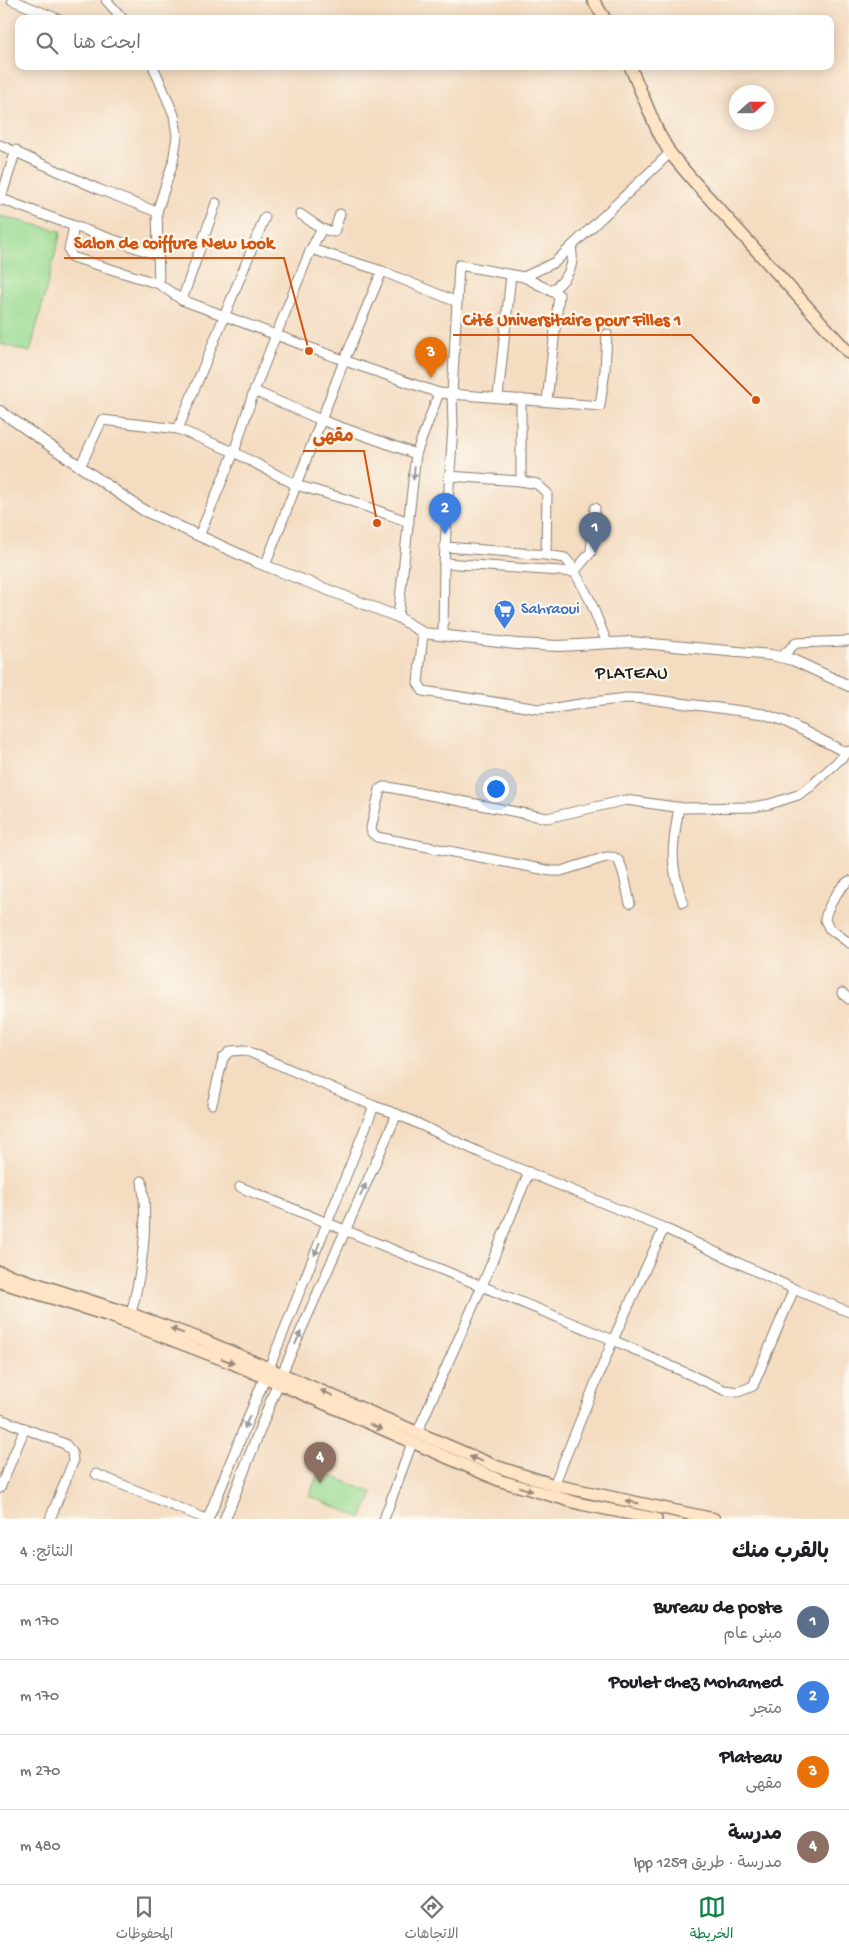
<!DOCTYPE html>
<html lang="ar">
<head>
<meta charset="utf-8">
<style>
	:root { --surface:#fff; --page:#f6f6f6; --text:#202124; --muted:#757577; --line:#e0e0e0; --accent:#0b8043 }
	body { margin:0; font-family:"Gochi Hand","Playpen Sans Arabic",sans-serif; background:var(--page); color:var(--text); direction:rtl }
	.compass { position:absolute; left:729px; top:85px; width:45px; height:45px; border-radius:50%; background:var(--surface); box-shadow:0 2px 12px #0003; rotate:69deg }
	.you { position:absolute; left:495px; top:788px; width:18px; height:18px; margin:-12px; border:4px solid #fff; border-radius:50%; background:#1a73e8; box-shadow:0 0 0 8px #1a73e833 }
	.badge { display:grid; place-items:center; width:32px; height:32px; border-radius:50%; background:var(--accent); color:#fff; font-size:16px; font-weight:700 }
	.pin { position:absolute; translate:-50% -41px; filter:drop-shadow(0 1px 2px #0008) }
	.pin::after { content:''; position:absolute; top:26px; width:18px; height:15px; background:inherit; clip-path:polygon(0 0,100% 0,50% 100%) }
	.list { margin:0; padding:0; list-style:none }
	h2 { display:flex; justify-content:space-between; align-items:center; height:65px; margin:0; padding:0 20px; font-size:21px }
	h2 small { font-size:16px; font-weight:400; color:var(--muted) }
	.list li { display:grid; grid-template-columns:32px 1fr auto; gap:15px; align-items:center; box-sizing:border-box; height:75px; padding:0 20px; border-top:1px solid var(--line) }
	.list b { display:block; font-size:19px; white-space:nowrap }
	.list p { margin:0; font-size:16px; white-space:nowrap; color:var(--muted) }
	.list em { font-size:16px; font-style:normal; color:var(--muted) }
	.icon { flex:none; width:28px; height:28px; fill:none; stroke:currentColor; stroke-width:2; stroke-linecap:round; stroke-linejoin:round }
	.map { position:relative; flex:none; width:849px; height:1519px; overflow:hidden; direction:ltr }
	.search { position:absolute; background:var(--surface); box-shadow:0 2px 12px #0003; left:15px; right:15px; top:15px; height:55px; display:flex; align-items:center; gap:12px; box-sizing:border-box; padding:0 18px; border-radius:10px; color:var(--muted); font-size:19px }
	.sheet { height:365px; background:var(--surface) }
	nav { display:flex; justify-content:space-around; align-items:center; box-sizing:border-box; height:70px; border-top:1px solid var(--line); background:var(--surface); font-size:14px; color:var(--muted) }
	nav a { display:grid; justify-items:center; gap:2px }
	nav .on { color:var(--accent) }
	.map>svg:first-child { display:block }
	.green { fill:#9bdc93; stroke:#5c7c58 }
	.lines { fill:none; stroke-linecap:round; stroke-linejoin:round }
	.minor-casing { stroke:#887c6e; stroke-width:11 }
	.tertiary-casing { stroke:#887c6e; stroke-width:12 }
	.secondary-casing { stroke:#887c6e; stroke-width:14 }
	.minor { stroke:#fff; stroke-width:9 }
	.tertiary { stroke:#fff; stroke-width:10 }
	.secondary { stroke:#ffe4c6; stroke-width:11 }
	.oneway { fill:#999 }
	.oneway2 { fill:#998a7a }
	.labels { text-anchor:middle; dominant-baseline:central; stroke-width:4.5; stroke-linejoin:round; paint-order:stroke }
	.shop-label { font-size:16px; fill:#366cbe; stroke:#fbf7ec; text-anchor:start }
	.neighbourhood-label { font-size:18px; letter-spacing:1px; fill:#1c1c1c; stroke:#fbf7ec }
	.leader { fill:none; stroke:#d4530e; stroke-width:2 }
	.callout-dot { fill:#d4530e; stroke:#fbf7ec; stroke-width:2 }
	.callout-label { font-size:18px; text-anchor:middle; font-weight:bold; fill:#d4530e; stroke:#fbf7ec; stroke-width:4.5; stroke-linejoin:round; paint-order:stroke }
</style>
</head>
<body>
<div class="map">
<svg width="849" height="1519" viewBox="0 0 849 1519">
	<rect width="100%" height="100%" fill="#fbf7ec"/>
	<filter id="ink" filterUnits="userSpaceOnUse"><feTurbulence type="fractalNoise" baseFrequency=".02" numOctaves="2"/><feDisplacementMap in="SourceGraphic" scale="10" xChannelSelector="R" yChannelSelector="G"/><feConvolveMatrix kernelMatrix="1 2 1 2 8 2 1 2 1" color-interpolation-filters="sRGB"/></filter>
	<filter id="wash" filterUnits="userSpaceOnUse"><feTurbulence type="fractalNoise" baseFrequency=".0096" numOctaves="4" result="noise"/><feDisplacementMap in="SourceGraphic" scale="20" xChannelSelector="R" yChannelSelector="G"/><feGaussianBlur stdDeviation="1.12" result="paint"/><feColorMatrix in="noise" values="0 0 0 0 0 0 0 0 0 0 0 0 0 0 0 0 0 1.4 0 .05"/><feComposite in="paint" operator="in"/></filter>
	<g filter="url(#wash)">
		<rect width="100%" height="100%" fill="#f4dcc1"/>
		<!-- green -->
		<g class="green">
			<polygon points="0,216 61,231 30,352 0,344"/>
			<polygon points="319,1471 373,1493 362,1518 309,1496"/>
		</g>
	</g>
	<g filter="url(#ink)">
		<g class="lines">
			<defs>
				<g id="minor">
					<polyline points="12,0 58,19"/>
					<polyline points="106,0 123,19"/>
					<polyline points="153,66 174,115 177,136 173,162 157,212 159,284"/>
					<polyline points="0,145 98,189 157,212"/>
					<polyline points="1,199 74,226 69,250 72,257 159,284 182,300 354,364 439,393 600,406 605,370 607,334"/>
					<polyline points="0,201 16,150"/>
					<polyline points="300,214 322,229 334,232 340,214"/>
					<polyline points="74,226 157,255"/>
					<polyline points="311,249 382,271 457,302"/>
					<polyline points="524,277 559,295 547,401"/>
					<path d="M 551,291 C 566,280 576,267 571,248"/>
					<polyline points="182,300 216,203"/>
					<polyline points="254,391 321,420 416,454"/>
					<polyline points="498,397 511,275"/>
					<polyline points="178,429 265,217"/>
					<polyline points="80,467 102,420 178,429 234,452 296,485 345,499 409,522"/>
					<polyline points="449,476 521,481 537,484 547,493 546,555"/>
					<polyline points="521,481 521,399"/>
					<polyline points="199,536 234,452 254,391 276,335 311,249 322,229"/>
					<polyline points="446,547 546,555 565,558 571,565 590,600 607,643"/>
					<polyline points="444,563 574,572 591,552 595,508"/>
					<polyline points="265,566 344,361 382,271"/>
					<polyline points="398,617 416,454 439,393"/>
					<polyline points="423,633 418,683 423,691 539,709 555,708 593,702 627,698 649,699 764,714 784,721 847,753"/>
					<polyline points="443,635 444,563 453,426 452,394 459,265 524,277 555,262 670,153"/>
					<polyline points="781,657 796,643 849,641"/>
					<path d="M 679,807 C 672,848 669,863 683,902"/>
					<path d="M 849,881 C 839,887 826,909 825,920 L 829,928 L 849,943"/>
					<path d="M 630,903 C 627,893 624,866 617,859 C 614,856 610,857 606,857 L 561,871 L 551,871 L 377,837 L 372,833 L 371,828 L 380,789 L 383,787 L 388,787 L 547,818 L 626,800 L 682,808 L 753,807 L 770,804 L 798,795 L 810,787 L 849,751"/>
					<polyline points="842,993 849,999"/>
					<polyline points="212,1104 223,1058 231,1051 245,1050 374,1106 397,1114 481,1153 664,1228 794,1289 849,1312"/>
					<polyline points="240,1187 613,1340 724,1390 738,1392 753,1386 794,1289"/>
					<path d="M 131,1314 C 142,1269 149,1227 142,1181"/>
					<polyline points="267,1373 374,1106"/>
					<polyline points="280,1378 397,1114"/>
					<polyline points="0,1419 65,1444 72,1452 73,1462 50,1519"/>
					<polyline points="417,1433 482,1286 529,1172"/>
					<polyline points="96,1474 206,1519"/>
					<polyline points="554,1485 613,1340 664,1228"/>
					<polyline points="0,1488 25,1428"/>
					<polyline points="384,1519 412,1443"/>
				</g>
				<g id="tertiary">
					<polyline points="0,411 143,510 256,562 398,617 423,633 516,644 559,646 631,642 771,655 793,660 849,686"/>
					<polyline points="208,1519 265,1377"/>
					<polyline points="225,1519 278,1383"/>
				</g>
				<g id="secondary">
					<polyline points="593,0 605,19"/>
					<polyline points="630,66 658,132 670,153 690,177 849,353"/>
					<polyline points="0,1272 131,1314 201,1339 495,1466 554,1485 714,1519"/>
					<polyline points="0,1282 110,1316 232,1363 501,1481 581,1504 656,1519"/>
				</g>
			</defs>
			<!-- minor casing -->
			<use href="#minor" class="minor-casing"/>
			<!-- tertiary casing -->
			<use href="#tertiary" class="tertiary-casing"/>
			<!-- secondary casing -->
			<use href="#secondary" class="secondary-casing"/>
			<!-- minor -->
			<use href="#minor" class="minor"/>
			<!-- tertiary -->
			<use href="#tertiary" class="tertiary"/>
			<!-- secondary -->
			<use href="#secondary" class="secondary"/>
		</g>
		<!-- one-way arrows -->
		<defs><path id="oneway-solid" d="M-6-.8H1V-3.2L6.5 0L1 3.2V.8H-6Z" transform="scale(1.25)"/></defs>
		<g class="oneway">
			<use href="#oneway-solid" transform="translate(414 473) rotate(96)"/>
			<use href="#oneway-solid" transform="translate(363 1190) rotate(-66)"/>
			<use href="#oneway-solid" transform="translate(317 1249) rotate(112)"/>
			<use href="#oneway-solid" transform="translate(298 1338) rotate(-66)"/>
			<use href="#oneway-solid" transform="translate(247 1422) rotate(112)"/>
		</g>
		<g class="oneway2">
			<use href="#oneway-solid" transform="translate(177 1331) rotate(-159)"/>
			<use href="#oneway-solid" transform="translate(228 1361) rotate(21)"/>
			<use href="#oneway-solid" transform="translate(327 1393) rotate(-156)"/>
			<use href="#oneway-solid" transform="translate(376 1427) rotate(24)"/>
			<use href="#oneway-solid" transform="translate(476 1459) rotate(-159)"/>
			<use href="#oneway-solid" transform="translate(526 1489) rotate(18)"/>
			<use href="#oneway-solid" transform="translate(632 1502) rotate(-168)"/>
		</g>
	</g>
	<!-- icons -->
	<defs>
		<symbol id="supermarket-pin" viewBox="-11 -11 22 30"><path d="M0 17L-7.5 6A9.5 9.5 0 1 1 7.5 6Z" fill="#3f7fe0" stroke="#fbf7ec"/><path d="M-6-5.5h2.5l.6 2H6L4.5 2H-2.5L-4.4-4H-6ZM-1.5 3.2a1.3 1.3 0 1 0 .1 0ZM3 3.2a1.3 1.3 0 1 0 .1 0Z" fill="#fff"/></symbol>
	</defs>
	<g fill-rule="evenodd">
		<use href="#supermarket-pin" x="492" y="598" width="25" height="34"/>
	</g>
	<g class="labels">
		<!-- shop labels -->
		<g class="shop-label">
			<text x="521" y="610">Sahraoui</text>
		</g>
		<!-- neighbourhood labels -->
		<g class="neighbourhood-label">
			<text x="632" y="674">PLATEAU</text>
		</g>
	</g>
	<!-- callouts -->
	<path class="leader" d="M309 351L284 258H64M756 400L691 335H453M377 523L364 451H303"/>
	<g class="callout-dot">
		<circle cx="309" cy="351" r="5"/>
		<circle cx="756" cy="400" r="5"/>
		<circle cx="377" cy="523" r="5"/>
	</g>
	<g class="callout-label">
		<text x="174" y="248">Salon de coiffure New Look</text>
		<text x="572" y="325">Cité Universitaire pour Filles 1</text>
		<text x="333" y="441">مقهى</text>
	</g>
</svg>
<svg class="compass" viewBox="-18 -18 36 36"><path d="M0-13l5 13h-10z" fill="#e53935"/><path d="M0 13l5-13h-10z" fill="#757577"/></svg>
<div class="you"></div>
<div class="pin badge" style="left:595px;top:553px;background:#5c6f8a">1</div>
<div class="pin badge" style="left:445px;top:534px;background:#3f7fe0">2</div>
<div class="pin badge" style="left:431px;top:378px;background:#e8710a">3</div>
<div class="pin badge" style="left:320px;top:1483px;background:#8d6e63">4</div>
<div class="search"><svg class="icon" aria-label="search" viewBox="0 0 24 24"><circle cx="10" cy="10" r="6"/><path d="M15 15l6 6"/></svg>ابحث هنا</div>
</div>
<section class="sheet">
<h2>بالقرب منك<small>النتائج: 4</small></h2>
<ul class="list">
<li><span class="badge" style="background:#5c6f8a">1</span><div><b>Bureau de poste</b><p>مبنى عام</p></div><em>170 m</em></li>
<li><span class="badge" style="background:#3f7fe0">2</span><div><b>Poulet chez Mohamed</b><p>متجر</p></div><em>170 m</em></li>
<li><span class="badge" style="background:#e8710a">3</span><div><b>Plateau</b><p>مقهى</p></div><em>270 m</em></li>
<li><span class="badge" style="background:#8d6e63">4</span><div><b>مدرسة</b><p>مدرسة · طريق lpp 1259</p></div><em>480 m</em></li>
</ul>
</section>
<nav>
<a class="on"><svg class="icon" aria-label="map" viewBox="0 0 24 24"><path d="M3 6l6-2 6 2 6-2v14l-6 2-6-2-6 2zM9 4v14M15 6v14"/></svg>الخريطة</a>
<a><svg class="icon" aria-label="directions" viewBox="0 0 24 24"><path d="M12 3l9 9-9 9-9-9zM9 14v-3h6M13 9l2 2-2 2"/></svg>الاتجاهات</a>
<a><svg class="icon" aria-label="saved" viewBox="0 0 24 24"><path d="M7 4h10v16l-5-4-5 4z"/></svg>المحفوظات</a>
</nav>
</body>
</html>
